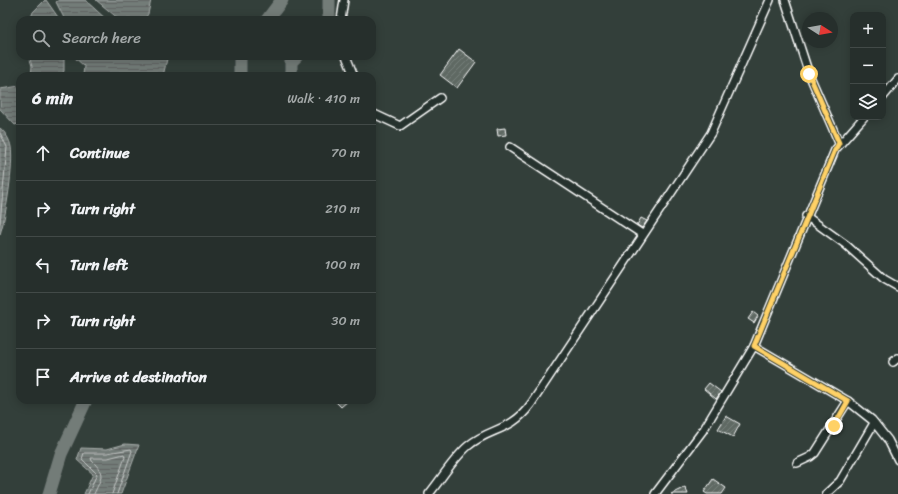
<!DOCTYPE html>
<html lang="en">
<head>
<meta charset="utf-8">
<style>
	:root { --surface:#262f2c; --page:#2e3734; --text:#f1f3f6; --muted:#a4a9a9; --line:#424a48 }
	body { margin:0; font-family:Sriracha,sans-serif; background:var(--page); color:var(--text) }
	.controls { position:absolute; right:12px; top:12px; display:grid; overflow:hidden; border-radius:8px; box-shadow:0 2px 10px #0003 }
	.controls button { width:36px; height:36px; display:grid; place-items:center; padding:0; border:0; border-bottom:1px solid var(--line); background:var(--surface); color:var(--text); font:20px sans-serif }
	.compass { position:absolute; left:802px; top:12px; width:36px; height:36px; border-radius:50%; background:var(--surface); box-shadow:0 2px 10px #0003; rotate:101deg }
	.stop { position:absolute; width:12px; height:12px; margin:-9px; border:3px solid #ffd166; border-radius:50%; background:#fff }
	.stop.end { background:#ffd166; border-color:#fff; box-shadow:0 1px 4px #0008 }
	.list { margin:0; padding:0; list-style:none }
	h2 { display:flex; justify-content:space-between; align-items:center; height:52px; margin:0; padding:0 16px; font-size:17px }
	h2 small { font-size:13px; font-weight:400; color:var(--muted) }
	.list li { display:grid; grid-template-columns:26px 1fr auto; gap:12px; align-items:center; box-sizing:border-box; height:56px; padding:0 16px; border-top:1px solid var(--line) }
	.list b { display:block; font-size:15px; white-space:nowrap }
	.list em { font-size:13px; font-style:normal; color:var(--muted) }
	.icon { flex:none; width:22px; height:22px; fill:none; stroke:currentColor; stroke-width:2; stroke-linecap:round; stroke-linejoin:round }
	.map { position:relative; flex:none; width:898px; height:494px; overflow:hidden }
	.search { position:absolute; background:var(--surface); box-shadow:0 2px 10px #0003; left:16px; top:16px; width:360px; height:44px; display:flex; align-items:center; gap:10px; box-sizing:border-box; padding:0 14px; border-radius:12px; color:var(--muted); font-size:15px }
	.panel { position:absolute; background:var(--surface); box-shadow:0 2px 10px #0003; left:16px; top:72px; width:360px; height:332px; border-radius:12px }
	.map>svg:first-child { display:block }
	.water { fill:url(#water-rules); stroke:#abb0ae }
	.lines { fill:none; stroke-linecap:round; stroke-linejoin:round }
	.shore { stroke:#c7cac9; stroke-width:1 }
	.river { stroke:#737b78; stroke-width:13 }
	.building { fill:url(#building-hatch); stroke:#fff }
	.street-casing { stroke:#fff; stroke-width:10 }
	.street { stroke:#26332d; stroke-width:7 }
	.route { stroke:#ffd166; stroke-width:5 }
</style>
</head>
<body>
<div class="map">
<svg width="898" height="494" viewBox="0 0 898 494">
	<defs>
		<pattern id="water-rules" width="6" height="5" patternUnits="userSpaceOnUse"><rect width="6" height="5" fill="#737b78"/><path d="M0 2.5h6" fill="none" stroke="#606462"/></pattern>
		<pattern id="building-hatch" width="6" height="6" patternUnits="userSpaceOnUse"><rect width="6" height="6" fill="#5f6964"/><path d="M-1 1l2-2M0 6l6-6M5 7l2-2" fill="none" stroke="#77807b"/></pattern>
	</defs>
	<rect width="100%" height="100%" fill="#333f3a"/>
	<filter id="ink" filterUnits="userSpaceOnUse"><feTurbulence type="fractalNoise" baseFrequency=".025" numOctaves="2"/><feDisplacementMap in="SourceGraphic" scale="8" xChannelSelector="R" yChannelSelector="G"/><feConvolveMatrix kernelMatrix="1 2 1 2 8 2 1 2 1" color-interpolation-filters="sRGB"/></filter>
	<g filter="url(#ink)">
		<!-- water -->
		<g class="water">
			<polygon points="45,0 46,0 60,20 30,20 33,12"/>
			<polygon points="59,0 85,0 107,20 65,20 56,2"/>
			<polygon points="96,0 151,0 148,14 144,20 120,20"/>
			<polygon points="29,56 64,56 64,71 61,76 31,76 32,66"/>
			<polygon points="73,56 164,56 167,59 163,76 86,76 83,75 84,66"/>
			<polygon points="20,86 20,123 15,125 0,109 0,89"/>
			<path d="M 0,128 C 5,132 10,140 11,147 C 14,164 6,217 0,234 Z"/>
			<polygon points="125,444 139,445 121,494 84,494 93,474 77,460 81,448 107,449"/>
		</g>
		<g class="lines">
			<!-- shore -->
			<g class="shore">
				<polyline points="0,133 7,147 0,223"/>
				<polyline points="88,494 97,474 82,459 84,453 107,453 131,449 132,451 117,494"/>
				<path d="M 94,494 C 101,478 106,474 92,461 L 91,458 L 108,458 L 124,454 L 125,457 L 112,494"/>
			</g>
			<!-- river -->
			<g class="river">
				<polyline points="329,0 329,20"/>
				<polyline points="267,20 282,0"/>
				<polyline points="240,56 240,76"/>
				<polyline points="291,76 291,62 297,56"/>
				<polyline points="49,494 61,454 86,400"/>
			</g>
		</g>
		<!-- building -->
		<g class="building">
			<polygon points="459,49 476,62 457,88 440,75"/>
			<polygon points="505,128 506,135 498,136 497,129"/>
			<polygon points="641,218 647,221 642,228 637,225"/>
			<polygon points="753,312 758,316 754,323 748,319"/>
			<polygon points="709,383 721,392 716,399 704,389"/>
			<polygon points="334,400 349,400 341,407"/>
			<polygon points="726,416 740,424 733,437 718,429"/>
			<polygon points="713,479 726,488 722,494 707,494 704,492"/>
			<polygon points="685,487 688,494 671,494"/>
		</g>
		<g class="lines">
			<defs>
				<g id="street">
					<polyline points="785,0 809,74 839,143"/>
					<polyline points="341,20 344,0"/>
					<polyline points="346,56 354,76"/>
					<polyline points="883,97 898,79"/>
					<polyline points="372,113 400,126 440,98"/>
					<polyline points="510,147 642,234"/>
					<polyline points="806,216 845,244 884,279 898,287"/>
					<polyline points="754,346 848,401 872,420 888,440 898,460"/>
					<polyline points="893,362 898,358"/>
					<polyline points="797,463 810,457 815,453 848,401"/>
					<path d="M 429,494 C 442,478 453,459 468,446 C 490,427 510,433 531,404 L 711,133 L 770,0"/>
					<polyline points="655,494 704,429 754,346 835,150 864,117"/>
					<polyline points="826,494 840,481 874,423"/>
				</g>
			</defs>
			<!-- street casing -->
			<use href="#street" class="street-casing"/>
			<!-- street -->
			<use href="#street" class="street"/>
		</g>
	</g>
	<g class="lines" filter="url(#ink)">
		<!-- route -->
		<polyline class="route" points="809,74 839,143 835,150 754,346 848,401 834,426"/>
	</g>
</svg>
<div class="controls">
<button>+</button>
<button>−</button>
<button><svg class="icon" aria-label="layers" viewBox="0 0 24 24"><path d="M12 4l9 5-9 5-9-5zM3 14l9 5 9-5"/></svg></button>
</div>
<svg class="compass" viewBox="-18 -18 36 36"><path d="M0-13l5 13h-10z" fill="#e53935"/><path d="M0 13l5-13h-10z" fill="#a4a9a9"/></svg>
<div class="stop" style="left:809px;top:74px"></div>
<div class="stop end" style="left:834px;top:426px"></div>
<div class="search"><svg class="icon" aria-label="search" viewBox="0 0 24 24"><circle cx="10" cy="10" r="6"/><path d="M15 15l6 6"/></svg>Search here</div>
<section class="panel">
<h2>6 min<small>Walk · 410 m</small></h2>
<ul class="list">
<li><svg class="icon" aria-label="ahead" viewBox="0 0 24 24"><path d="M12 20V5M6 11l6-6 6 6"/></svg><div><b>Continue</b></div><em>70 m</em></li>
<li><svg class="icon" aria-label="right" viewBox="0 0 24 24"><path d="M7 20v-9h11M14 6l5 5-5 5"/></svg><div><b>Turn right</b></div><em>210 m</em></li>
<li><svg class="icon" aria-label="left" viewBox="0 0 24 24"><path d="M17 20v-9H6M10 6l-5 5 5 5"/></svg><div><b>Turn left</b></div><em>100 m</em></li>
<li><svg class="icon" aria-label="right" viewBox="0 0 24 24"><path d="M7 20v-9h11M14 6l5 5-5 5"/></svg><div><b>Turn right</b></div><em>30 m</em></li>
<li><svg class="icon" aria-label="arrive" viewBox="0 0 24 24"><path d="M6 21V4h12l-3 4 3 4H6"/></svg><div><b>Arrive at destination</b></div></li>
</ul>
</section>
</div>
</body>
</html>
